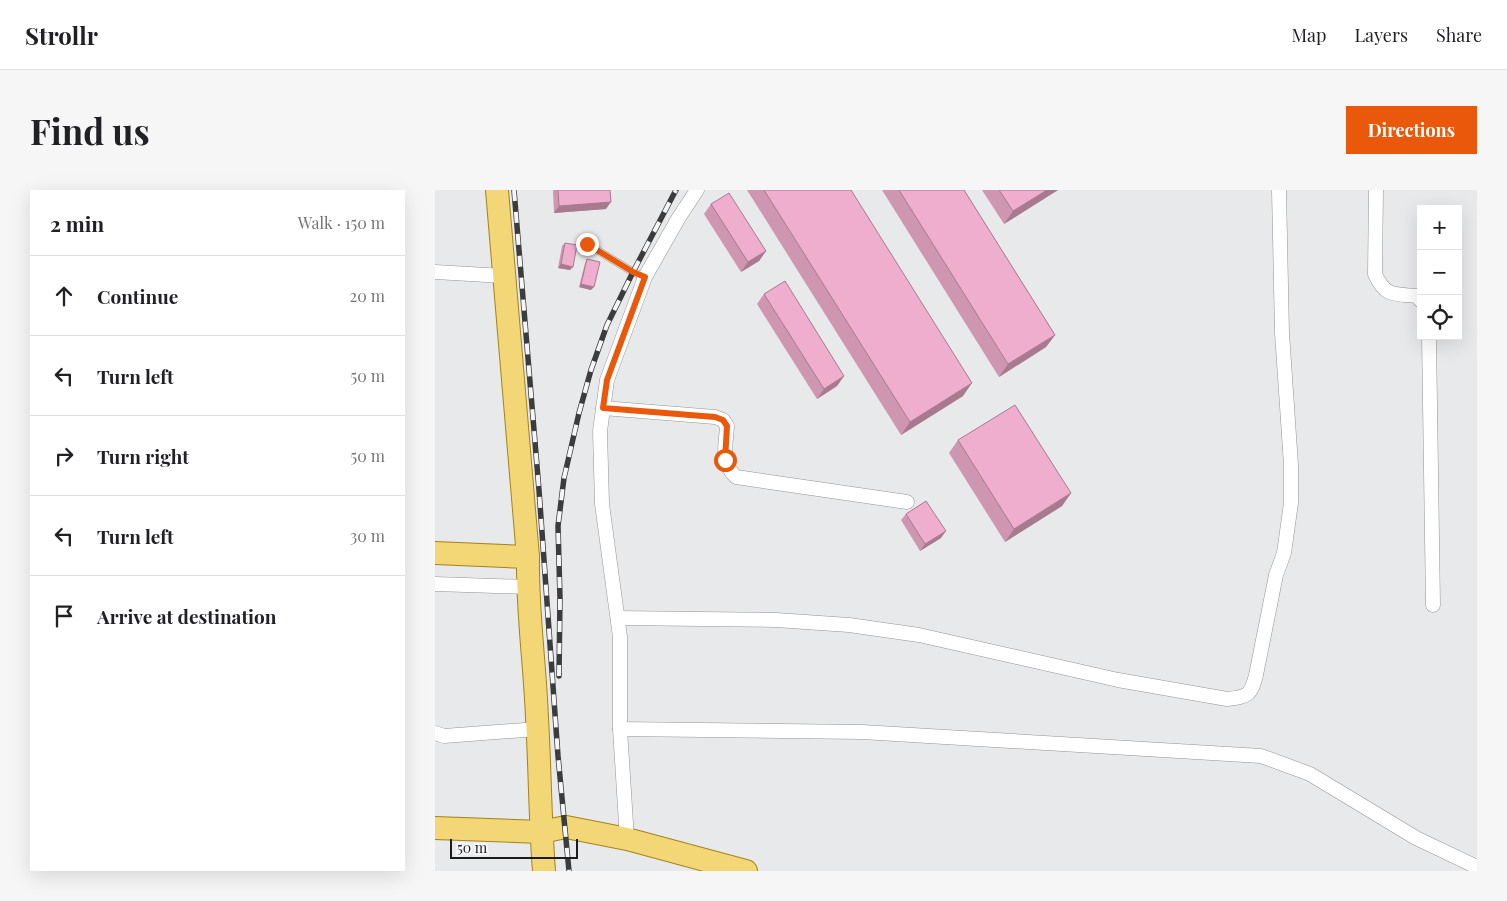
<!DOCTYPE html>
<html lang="en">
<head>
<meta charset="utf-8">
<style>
	:root { --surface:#fff; --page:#f6f6f6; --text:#202124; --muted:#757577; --line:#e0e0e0; --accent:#ea580c }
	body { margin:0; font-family:"Playfair Display",serif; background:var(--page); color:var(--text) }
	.controls { position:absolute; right:15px; top:15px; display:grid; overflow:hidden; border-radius:0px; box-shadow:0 5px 20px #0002 }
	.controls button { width:45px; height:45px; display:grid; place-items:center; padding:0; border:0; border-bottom:1px solid var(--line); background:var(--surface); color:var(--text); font:25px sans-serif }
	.scale { position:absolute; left:15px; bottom:12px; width:128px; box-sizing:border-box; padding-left:5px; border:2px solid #1c1c1d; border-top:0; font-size:14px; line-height:18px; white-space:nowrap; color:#1c1c1d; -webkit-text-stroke:4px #f6f6f8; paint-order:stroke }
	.stop { position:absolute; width:15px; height:15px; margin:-11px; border:4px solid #ea580c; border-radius:50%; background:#fff }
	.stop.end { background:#ea580c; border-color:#fff; box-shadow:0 1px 5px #0008 }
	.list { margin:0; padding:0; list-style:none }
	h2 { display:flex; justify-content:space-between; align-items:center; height:65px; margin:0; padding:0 20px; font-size:21px }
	h2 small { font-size:16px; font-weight:400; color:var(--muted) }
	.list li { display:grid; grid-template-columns:32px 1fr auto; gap:15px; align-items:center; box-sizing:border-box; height:80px; padding:0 20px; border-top:1px solid var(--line) }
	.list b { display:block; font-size:19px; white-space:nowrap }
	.list em { font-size:16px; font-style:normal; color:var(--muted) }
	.icon { flex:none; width:28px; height:28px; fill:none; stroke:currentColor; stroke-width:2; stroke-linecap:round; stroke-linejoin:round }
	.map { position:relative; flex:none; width:1042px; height:681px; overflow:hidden; border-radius:0px }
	header { display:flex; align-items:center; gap:30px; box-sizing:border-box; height:70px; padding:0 25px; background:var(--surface); border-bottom:1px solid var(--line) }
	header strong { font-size:24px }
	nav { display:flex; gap:28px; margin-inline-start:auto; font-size:18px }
	.intro { display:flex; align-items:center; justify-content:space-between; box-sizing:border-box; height:120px; padding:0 30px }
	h1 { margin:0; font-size:35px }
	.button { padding:12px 22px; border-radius:0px; background:var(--accent); color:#fff; font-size:18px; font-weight:700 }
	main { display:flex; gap:30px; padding:0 30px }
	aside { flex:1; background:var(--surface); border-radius:0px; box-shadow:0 5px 20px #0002 }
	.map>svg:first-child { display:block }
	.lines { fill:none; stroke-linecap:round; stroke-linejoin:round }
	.lane-casing { stroke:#939495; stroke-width:8 }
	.street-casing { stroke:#939495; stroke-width:15 }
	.primary-casing { stroke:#a3831a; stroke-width:24 }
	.lane { stroke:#fff; stroke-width:7 }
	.street { stroke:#fff; stroke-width:14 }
	.primary { stroke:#f3d675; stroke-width:22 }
	.rail-casing { stroke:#3c3c3d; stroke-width:5.5 }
	.rail { stroke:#f6f6f8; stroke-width:4; stroke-dasharray:11; stroke-linecap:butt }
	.wall { fill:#ce96b1 }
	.shaded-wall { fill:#a77a90 }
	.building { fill:#efaece; stroke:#a77a90 }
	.route { stroke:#ea580c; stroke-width:6 }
</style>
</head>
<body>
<header>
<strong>Strollr</strong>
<nav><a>Map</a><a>Layers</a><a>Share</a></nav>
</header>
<div class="intro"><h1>Find us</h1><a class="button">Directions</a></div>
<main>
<aside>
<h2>2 min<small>Walk · 150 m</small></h2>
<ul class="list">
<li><svg class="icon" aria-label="ahead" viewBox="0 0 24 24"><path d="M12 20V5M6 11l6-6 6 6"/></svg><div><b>Continue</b></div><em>20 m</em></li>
<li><svg class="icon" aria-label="left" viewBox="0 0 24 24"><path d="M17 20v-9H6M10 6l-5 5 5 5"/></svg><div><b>Turn left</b></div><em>50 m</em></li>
<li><svg class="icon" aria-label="right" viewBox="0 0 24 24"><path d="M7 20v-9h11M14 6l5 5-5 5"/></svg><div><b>Turn right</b></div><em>50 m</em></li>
<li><svg class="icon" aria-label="left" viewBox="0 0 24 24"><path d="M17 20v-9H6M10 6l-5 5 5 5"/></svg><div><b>Turn left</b></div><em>30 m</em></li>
<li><svg class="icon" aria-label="arrive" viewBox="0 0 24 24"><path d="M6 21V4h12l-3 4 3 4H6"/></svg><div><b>Arrive at destination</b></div></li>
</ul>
</aside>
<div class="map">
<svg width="1042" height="681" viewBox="0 0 1042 681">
	<rect width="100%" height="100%" fill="#e8e9eb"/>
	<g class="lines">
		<defs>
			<polyline id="lane" points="152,54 198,82 210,87"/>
			<g id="street">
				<path d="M 941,0 L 940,84 C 950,107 959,104 982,106 L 986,111"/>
				<polyline points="0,82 69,86"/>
				<polyline points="994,146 998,415"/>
				<path d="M 168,218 L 280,227 L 288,230 L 292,236 C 291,255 285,272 301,287 L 472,312"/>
				<polyline points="0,394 93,397"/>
				<path d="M 183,428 L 341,430 L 414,435 L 484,445 L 683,490 L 792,509 C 813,507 816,505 821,485 L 841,385 L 849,363 L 856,313 L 856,275 L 847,143 L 844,0"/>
				<polyline points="185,539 427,542 826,566 875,584 981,648 1042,677"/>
				<polyline points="0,543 9,546 103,539"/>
				<polyline points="192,649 185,539 185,447 167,314 165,241 172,190 210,87 243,29 262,0"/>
			</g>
			<g id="primary">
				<path d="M 62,0 L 93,367 C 92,421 100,474 102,528 C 105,579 105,630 109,681"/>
				<polyline points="0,363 93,367"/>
				<polyline points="0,638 106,642 131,637 192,649 311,681"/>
			</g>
		</defs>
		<!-- lane casing -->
		<use href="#lane" class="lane-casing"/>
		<!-- street casing -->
		<use href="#street" class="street-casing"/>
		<!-- primary casing -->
		<use href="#primary" class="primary-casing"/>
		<!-- lane -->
		<use href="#lane" class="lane"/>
		<!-- street -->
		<use href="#street" class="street"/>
		<!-- primary -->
		<use href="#primary" class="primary"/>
		<defs>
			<g id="rail">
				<polyline points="79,0 104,300 123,566 134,681"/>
				<polyline points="124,486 125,408 123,336 129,288 144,223 156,180 172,135 198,82 241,0"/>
			</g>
		</defs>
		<!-- rail casing -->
		<use href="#rail" class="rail-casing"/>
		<!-- rail -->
		<use href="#rail" class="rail"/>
	</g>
	<!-- wall -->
	<g class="wall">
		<polygon points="118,0 175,0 171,19 119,23"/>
		<polygon points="312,0 416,0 528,206 466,245"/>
		<polygon points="447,0 529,0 620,145 611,157 564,187"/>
		<polygon points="547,0 623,0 569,34"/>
		<polygon points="276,14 331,61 324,71 306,82 269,24"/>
		<polygon points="130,53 135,80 123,78 127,56"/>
		<polygon points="152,69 156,100 144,97 150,73"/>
		<polygon points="329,104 409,186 402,196 382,209 322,114"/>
		<polygon points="523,250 636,303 627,316 570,352 514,263"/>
		<polygon points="471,324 506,348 485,361 466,330"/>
	</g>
	<!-- shaded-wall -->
	<g class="shaded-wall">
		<polygon points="612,0 623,0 569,34 578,21"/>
		<polygon points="176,12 171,19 119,23 124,16"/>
		<polygon points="331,61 324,71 306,82 313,72"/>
		<polygon points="126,74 138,77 135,80 123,78"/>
		<polygon points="146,94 159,97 156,100 144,97"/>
		<polygon points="620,145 611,157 564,187 573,174"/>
		<polygon points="409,186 402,196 382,209 389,199"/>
		<polygon points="537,193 528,206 466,245 475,232"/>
		<polygon points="636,303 627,316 570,352 579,339"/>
		<polygon points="511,341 506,348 485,361 490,354"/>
	</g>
	<!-- building -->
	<g class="building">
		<polygon points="123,0 175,0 176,12 124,16"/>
		<polygon points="329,0 416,0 537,193 475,232"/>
		<polygon points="464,0 529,0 620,145 573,174"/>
		<polygon points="564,0 612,0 578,21"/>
		<polygon points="294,3 331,61 313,72 276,14"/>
		<polygon points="130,53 142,55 138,77 126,74"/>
		<polygon points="152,69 165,72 159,97 146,94"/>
		<polygon points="350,91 409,186 389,199 329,104"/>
		<polygon points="580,215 636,303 579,339 523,250"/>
		<polygon points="491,311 511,341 490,354 471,324"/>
	</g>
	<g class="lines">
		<!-- route -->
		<polyline class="route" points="152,54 198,82 210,87 172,190 168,218 280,227 288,230 292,236 290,270"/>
	</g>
</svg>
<div class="controls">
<button>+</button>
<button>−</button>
<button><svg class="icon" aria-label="locate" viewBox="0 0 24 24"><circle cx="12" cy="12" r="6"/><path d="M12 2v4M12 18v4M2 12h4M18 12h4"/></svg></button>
</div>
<div class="scale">50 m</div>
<div class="stop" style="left:290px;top:270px"></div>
<div class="stop end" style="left:152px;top:54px"></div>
</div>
</main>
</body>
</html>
